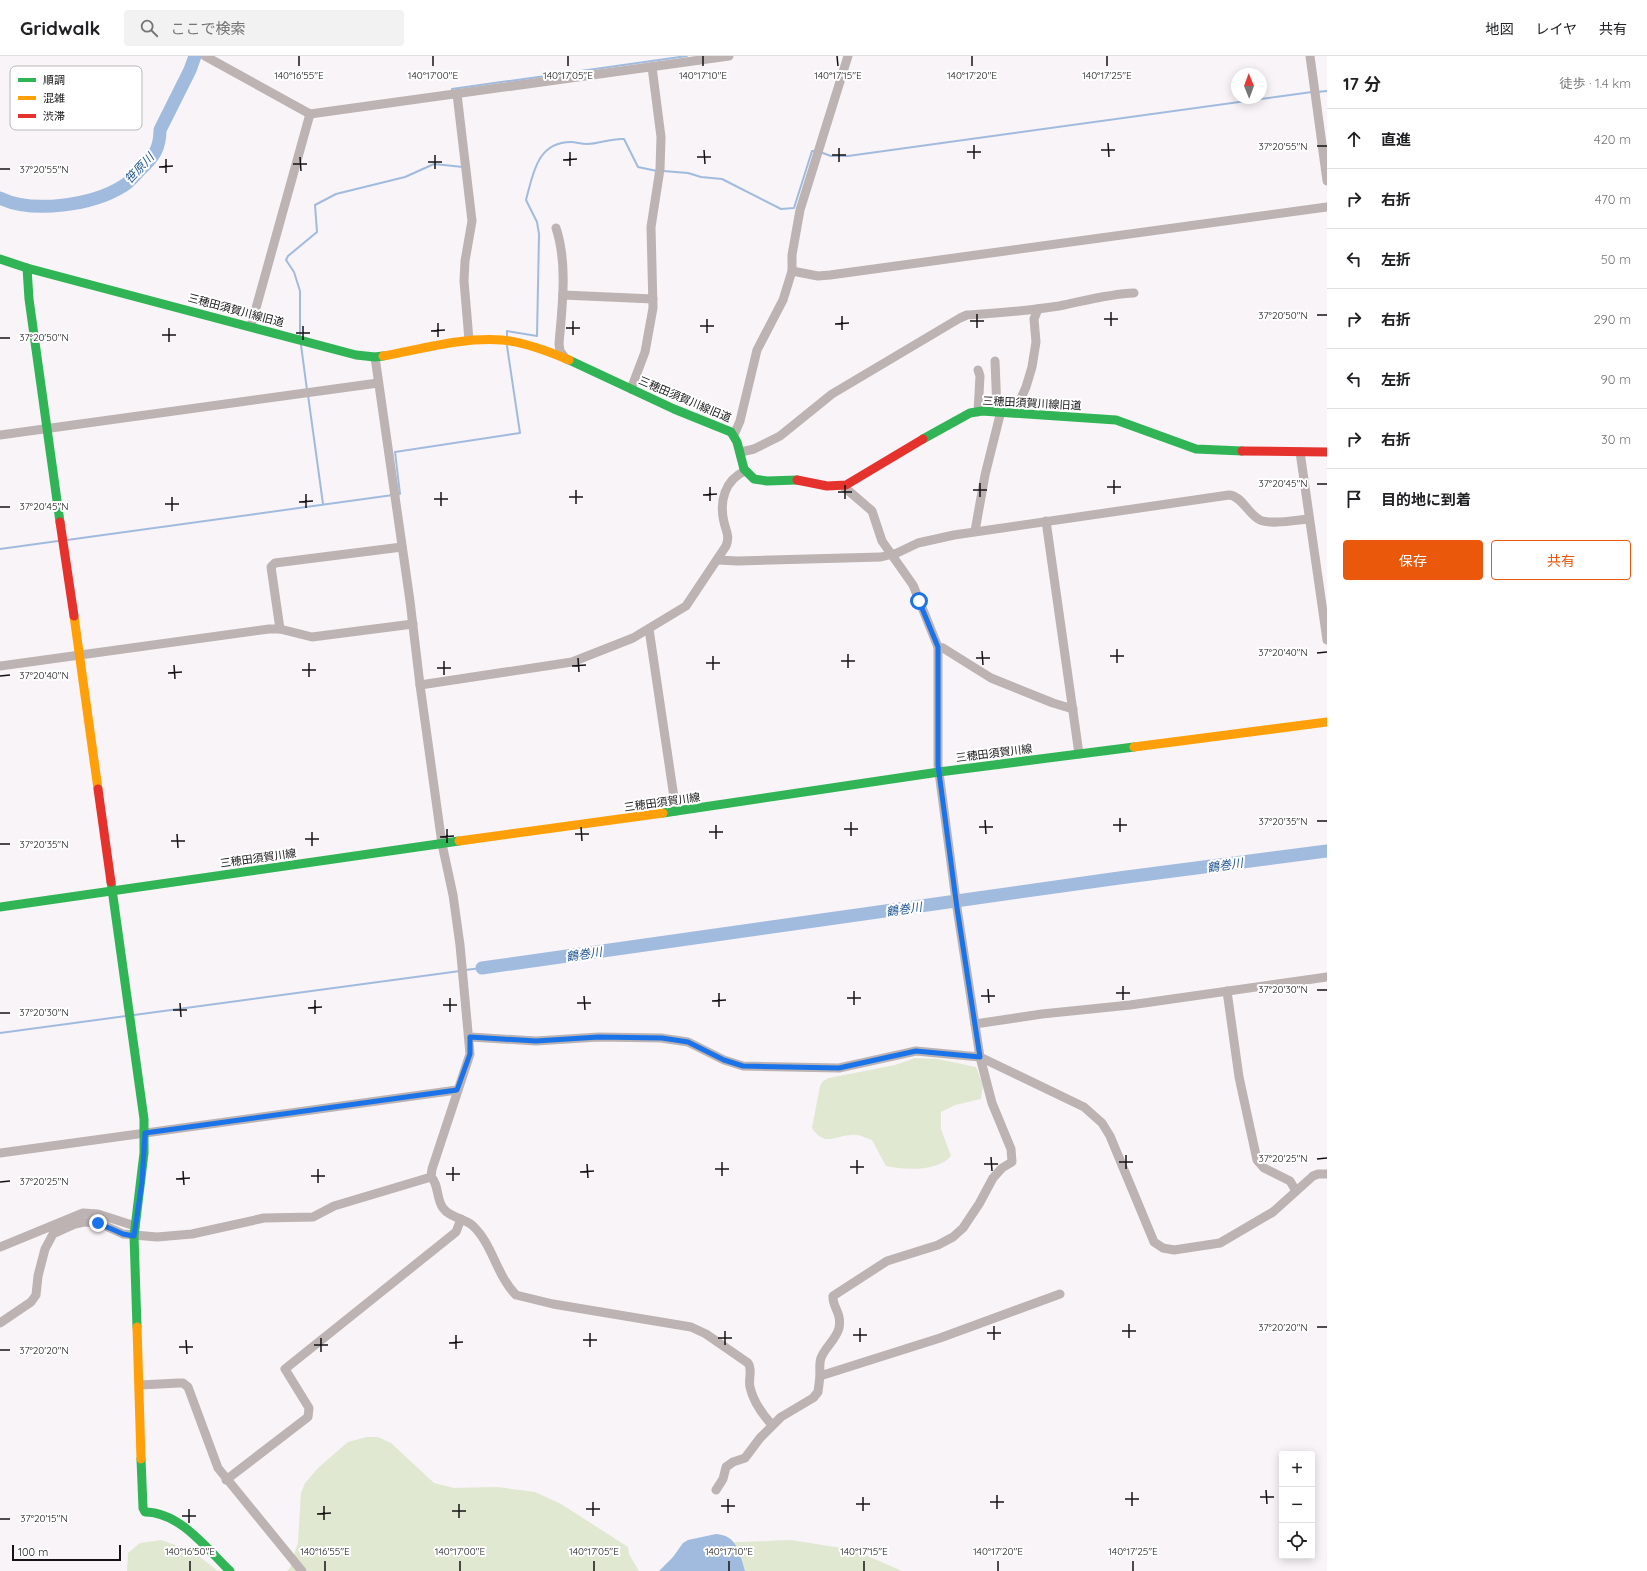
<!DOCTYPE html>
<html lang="ja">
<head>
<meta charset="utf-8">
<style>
	:root { --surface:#fff; --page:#f2f2f2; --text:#202124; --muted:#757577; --line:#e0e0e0; --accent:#ea580c }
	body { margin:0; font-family:Quicksand,"Noto Sans JP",sans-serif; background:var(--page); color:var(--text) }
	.controls { position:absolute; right:12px; bottom:12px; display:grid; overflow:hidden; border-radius:4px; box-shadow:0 2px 10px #0003 }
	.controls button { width:36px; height:36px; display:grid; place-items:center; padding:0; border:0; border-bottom:1px solid var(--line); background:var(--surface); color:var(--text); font:20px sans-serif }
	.compass { position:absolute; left:1231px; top:12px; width:36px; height:36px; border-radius:50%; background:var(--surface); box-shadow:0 2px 10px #0003; rotate:359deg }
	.scale { position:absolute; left:12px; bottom:10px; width:109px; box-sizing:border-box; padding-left:4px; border:2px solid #151315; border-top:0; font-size:11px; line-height:14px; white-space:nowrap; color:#151315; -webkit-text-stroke:3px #fff; paint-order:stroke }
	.stop { position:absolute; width:12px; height:12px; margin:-9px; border:3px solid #1a73e8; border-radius:50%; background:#fff }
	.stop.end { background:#1a73e8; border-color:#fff; box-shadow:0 1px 4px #0008 }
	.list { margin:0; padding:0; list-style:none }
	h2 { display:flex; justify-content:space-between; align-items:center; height:52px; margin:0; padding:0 16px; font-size:17px }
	h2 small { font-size:13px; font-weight:400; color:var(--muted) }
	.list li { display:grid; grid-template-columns:26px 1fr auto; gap:12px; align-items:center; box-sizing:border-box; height:60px; padding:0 16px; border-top:1px solid var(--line) }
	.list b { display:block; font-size:15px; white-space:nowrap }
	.list em { font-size:13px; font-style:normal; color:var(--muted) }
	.actions { display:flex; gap:8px; padding:12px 16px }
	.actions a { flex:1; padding:9px 0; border:1px solid var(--accent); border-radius:4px; text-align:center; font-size:14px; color:var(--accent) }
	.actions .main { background:var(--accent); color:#fff }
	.icon { flex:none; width:22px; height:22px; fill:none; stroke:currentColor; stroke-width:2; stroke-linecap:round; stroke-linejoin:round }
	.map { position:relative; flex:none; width:1327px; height:1515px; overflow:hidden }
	header { display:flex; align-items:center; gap:24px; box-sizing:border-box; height:56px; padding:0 20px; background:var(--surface); border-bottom:1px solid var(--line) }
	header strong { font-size:19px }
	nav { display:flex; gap:22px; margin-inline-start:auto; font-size:14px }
	.search { width:280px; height:36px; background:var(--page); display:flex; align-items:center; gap:10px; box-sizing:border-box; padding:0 14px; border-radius:4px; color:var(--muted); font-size:15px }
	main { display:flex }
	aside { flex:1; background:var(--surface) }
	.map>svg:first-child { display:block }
	.green { fill:#e1e8d2 }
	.water { fill:#a1bbde }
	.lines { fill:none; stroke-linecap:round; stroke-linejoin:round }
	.stream { stroke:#a1bbde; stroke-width:2 }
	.river { stroke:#a1bbde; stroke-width:13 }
	.street { stroke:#bcb3b2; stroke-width:9 }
	.fast { stroke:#30b455; stroke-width:9 }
	.slow { stroke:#ff9f0a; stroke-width:9 }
	.jam { stroke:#e5322d; stroke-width:9 }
	.route { stroke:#1a73e8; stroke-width:5 }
	.ticks { fill:none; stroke:#151315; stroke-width:1.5 }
	.labels { text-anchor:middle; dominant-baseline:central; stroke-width:4; stroke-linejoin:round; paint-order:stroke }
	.street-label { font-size:11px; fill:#151315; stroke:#fff }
	.water-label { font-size:12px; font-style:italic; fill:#205592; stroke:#fff }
	.key { fill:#fff; stroke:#b9b8b9; stroke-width:1 }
	.key-label { font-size:11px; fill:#151315 }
	.ticks-label { font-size:10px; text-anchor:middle; fill:#151315; stroke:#fff; stroke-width:4; stroke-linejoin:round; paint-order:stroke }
</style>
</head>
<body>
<header>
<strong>Gridwalk</strong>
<div class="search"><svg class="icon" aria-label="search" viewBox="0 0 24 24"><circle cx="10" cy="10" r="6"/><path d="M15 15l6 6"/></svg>ここで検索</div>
<nav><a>地図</a><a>レイヤ</a><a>共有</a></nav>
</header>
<main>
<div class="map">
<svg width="1327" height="1515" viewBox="0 0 1327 1515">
	<rect width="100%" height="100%" fill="#f8f4f7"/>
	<!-- green -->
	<g class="green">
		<path d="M 915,1002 L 938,1003 L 976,1011 L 983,1029 L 981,1043 L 955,1049 L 941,1056 L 941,1073 L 951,1100 C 938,1116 904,1114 886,1110 L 872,1084 C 866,1082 858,1078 851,1079 C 835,1080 824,1091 812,1072 L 820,1030 L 823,1025 L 829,1022 L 895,1009 Z"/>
		<polygon points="367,1381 378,1381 391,1387 434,1427 454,1432 497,1431 535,1436 561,1448 628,1491 629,1498 639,1515 287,1515 290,1512 298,1486 301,1437 305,1427 318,1412 348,1386"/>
		<polygon points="161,1484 192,1495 218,1515 127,1515 128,1497 140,1487"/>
		<polygon points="791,1484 854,1494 902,1515 683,1515 718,1487"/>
	</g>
	<!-- water -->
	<path class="water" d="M 716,1478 C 737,1479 740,1498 745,1515 L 659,1515 L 673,1501 L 683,1487 L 688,1484 Z"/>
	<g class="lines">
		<!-- stream -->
		<g class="stream">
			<polyline points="452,36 452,33 687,0"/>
			<polyline points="1317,36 1327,35"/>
			<polyline points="820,96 831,100 848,100 1312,36"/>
			<polyline points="663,115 688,117 701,121 722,123 781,153 794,152 812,95 816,95"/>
			<polyline points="300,281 300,235 294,216 286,204 288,200 317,176 315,149 336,138 405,121 434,108 463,111"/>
			<path d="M 507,282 L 507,275 L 537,280 L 539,178 L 537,166 L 526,144 C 533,118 537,86 571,86 C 576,86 581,88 587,88 C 599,88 611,82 624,83 L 638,111 L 657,115"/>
			<polyline points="301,289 307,334"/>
			<polyline points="308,339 323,448"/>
			<polyline points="397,439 400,438 395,396 520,377 507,290"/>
			<polyline points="67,484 393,439"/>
			<polyline points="0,493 58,485"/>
			<polyline points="465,914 482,912"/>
			<polyline points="134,959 460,915"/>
			<polyline points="0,977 126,960"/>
		</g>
		<!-- river -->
		<g class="river">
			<path d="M 0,142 C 33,158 93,149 123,130 C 130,126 135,119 141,113 C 154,101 160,92 160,74 L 190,14 L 195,0"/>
			<polyline points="482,912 1119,822 1327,795"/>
		</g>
		<!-- street -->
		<g class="street">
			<polyline points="205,0 310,58 729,0"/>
			<polyline points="1310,0 1327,125"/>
			<polyline points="457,38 472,165 465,205 464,225 469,284"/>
			<path d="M 556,172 C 568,208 562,251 559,288 L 560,295 L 566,303"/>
			<polyline points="792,215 818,220 830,219 1327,151"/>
			<polyline points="563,239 653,243"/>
			<polyline points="251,270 310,58"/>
			<path d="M 375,301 L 410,545 L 420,629 L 442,788 L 453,839 L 460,889 L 470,998 L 432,1113 L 431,1121 C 439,1128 436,1143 443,1152 C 449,1161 463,1162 472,1169 C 493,1188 496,1219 516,1239 L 553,1248 L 691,1271 L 706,1278 L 748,1307 C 753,1314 748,1323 750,1331 C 753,1345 763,1359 772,1369"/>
			<polyline points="995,305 997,355"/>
			<polyline points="978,314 980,320 978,356"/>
			<polyline points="631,333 645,296 653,252 651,171 660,113 661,81 652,11"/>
			<polyline points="1015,356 1026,331 1032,311 1036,286 1034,263 1038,253"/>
			<polyline points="0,379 378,327"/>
			<polyline points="734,379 740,365 757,294 783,244 792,215 792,199 800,154 848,0"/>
			<path d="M 741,396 L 754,393 L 780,380 L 832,338 L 960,262 L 967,259 C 997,257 1028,255 1059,250 C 1084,245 1108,238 1134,237"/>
			<polyline points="1300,396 1327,584"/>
			<polyline points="1046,465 1079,698"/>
			<polyline points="975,475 985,419 1001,355"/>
			<path d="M 717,504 L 738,505 L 881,501 L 897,497 L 918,487 L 954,479 L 1229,439 C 1241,439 1249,459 1260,464 C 1271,469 1296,464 1308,463"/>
			<polyline points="280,573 271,511 275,507 402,491"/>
			<polyline points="649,573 676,755"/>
			<polyline points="938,591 943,592 991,622 1053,647 1073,653"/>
			<polyline points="0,610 269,573 280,573 312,581 413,568"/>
			<path d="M 420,629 L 572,606 L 633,582 L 686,550 L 726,490 C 730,480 726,475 724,466 C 719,445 725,424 745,415"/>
			<polyline points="1227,935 1239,1021 1257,1104 1264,1112 1290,1125 1296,1135"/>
			<polyline points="975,968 1042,958 1130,949 1327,921"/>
			<polyline points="470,981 536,985 599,981 661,982 688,986 724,1004 743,1010 839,1012 916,995 980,1001 1084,1051 1102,1067 1110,1080 1154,1186 1163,1192 1174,1194 1220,1187 1273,1156 1313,1120 1318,1118 1327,1118"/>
			<polyline points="0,1097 457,1034"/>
			<polyline points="0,1191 83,1157 98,1158 135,1170"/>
			<polyline points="0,1267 31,1246 36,1239 38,1220 45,1193 53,1178 75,1168 84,1166 99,1167 123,1178 157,1181 192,1178 264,1162 313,1161 334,1150 431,1121"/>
			<path d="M 820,1320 C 820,1315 819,1307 821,1302 C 825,1291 836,1284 839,1272 C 842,1256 832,1251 833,1240 L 887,1205 L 938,1189 L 953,1181 L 963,1172 L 979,1148 L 993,1122 L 1002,1112 L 1012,1106 L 1011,1093 L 992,1047 L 980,1001 L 957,852 L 938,709 L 938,591 L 913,529 L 882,485 L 872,455 L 843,430"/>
			<polyline points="140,1329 179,1327 183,1327 188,1331 218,1412 302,1515"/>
			<polyline points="226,1424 308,1361 309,1352 285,1313 456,1176 461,1163"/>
			<polyline points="716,1434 723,1423 726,1411 733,1406 745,1402 760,1382 781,1361 813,1342 818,1336 820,1320 940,1282 1060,1238"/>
		</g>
		<!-- fast -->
		<g class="fast">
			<polyline points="0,203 27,212 356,299 375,301 383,300"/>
			<polyline points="27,212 29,243 60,466"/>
			<polyline points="569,304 674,353 731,376 737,386 744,413 754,423 767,425 797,424"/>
			<polyline points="923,383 970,357 982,355 1116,364 1196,393 1242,395"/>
			<polyline points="663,757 939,716 1134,691"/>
			<polyline points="111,826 144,1063 144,1097 134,1180 137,1271"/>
			<polyline points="0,851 459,785"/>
			<path d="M 141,1403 L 143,1452 L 145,1456 C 180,1456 207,1493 230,1515"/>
		</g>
		<!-- slow -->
		<g class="slow">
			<path d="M 383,300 C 422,293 462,281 502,284 C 525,286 548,295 569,304"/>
			<polyline points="74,560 98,733"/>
			<polyline points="1134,691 1327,666"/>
			<polyline points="459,785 663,757"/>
			<polyline points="137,1271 141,1403"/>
		</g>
		<!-- jam -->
		<g class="jam">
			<polyline points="1242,395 1327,396"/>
			<polyline points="797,424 827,430 846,429 923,383"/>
			<polyline points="60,466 74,560"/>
			<polyline points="98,733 111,826"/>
		</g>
	</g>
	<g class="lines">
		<!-- route -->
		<polyline class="route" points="98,1167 123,1178 134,1180 142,1126 145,1077 457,1034 470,998 470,981 536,985 599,981 662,982 688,986 724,1004 743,1010 839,1012 916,995 980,1001 957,852 938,709 938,591 919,545"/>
	</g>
	<!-- ticks -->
	<path class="ticks" d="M 299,0 L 299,10M 433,0 L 433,10M 568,0 L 568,10M 703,0 L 703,10M 837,0 L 838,10M 972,0 L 972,10M 1107,0 L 1107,10M 1108,87 L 1109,101M 974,89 L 974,103M 1317,90 L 1327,90M 839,92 L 839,106M 704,94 L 705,108M 1101,94 L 1115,94M 570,96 L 570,110M 967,96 L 981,96M 435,99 L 435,113M 832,99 L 846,99M 300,101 L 301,115M 697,101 L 711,101M 166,103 L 166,117M 563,104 L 577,103M 428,106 L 442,106M 293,108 L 307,108M 159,111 L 173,110M 0,113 L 10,113M 1111,256 L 1111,270M 977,258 L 977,272M 1317,259 L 1327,259M 842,260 L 842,274M 707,263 L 707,277M 1104,263 L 1118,263M 573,265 L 573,279M 970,265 L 984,265M 438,267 L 438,281M 835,268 L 849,267M 303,270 L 303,284M 700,270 L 714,270M 169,272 L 169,286M 566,272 L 580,272M 431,275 L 445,274M 296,277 L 310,277M 162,279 L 176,279M 0,282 L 10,282M 1114,424 L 1114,438M 980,427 L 980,441M 1317,428 L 1327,428M 845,429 L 845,443M 710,431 L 710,445M 1107,431 L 1121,431M 576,434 L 576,448M 973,434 L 987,434M 441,436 L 441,450M 838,436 L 852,436M 306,438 L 306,452M 703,439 L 717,438M 172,441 L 172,455M 569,441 L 583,441M 434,443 L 448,443M 299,446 L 313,445M 165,448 L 179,448M 0,451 L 10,451M 1117,593 L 1117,607M 982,595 L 983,609M 1317,597 L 1327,596M 848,598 L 848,612M 713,600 L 713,614M 1110,600 L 1124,600M 578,602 L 579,616M 976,602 L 990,602M 444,605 L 444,619M 841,605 L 855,605M 309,607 L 309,621M 706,607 L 720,607M 174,609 L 175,623M 572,610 L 586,609M 437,612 L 451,612M 302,614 L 316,614M 168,617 L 182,616M 0,620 L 10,619M 1120,762 L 1120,776M 985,764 L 986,778M 1317,765 L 1327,765M 851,766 L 851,780M 716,769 L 716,783M 1113,769 L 1127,769M 581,771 L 582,785M 979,771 L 993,771M 447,773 L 447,787M 844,773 L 858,773M 312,776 L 312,790M 709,776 L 723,776M 177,778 L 178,792M 575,778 L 589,778M 440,781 L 454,780M 305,783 L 319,783M 171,785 L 185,785M 0,788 L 10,788M 1123,930 L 1123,944M 988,933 L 989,947M 1317,934 L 1327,934M 854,935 L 854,949M 719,937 L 719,951M 1116,937 L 1130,937M 584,940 L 585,954M 981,940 L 995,940M 450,942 L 450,956M 847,942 L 861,942M 315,944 L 315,958M 712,945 L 726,944M 180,947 L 181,961M 577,947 L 591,947M 443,949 L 457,949M 308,952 L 322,951M 173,954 L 187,954M 0,957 L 10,957M 1126,1099 L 1126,1113M 991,1101 L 992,1115M 1317,1103 L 1327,1102M 857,1104 L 857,1118M 722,1106 L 722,1120M 1119,1106 L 1133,1106M 587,1108 L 588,1122M 984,1108 L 998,1108M 453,1111 L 453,1125M 850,1111 L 864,1111M 318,1113 L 318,1127M 715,1113 L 729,1113M 183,1115 L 184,1129M 580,1116 L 594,1115M 446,1118 L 460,1118M 311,1120 L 325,1120M 176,1123 L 190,1122M 0,1126 L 10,1125M 1129,1268 L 1129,1282M 994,1270 L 994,1284M 1317,1271 L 1327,1271M 860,1272 L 860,1286M 725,1275 L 725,1289M 1122,1275 L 1136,1275M 590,1277 L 590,1291M 987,1277 L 1001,1277M 456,1279 L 456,1293M 853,1279 L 867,1279M 321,1282 L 321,1296M 718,1282 L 732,1282M 186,1284 L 187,1298M 583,1284 L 597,1284M 449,1287 L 463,1286M 314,1289 L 328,1289M 179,1291 L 193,1291M 0,1294 L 10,1294M 1266,1434 L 1267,1448M 1132,1436 L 1132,1450M 997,1439 L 997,1453M 863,1441 L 863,1455M 1260,1441 L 1274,1441M 728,1443 L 728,1457M 1125,1443 L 1139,1443M 593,1446 L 593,1460M 990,1446 L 1004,1446M 459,1448 L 459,1462M 856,1448 L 870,1448M 324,1450 L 324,1464M 721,1450 L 735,1450M 189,1453 L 189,1467M 586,1453 L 600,1453M 452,1455 L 466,1455M 317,1458 L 331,1457M 182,1460 L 196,1460M 0,1463 L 10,1463M 190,1505 L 190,1515M 325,1505 L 325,1515M 460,1505 L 460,1515M 594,1505 L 594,1515M 729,1505 L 729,1515M 864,1505 L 864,1515M 998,1505 L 998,1515M 1133,1505 L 1133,1515"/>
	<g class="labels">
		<!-- street labels -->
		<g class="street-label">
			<text transform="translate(236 254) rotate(15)">三穂田須賀川線旧道</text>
			<text transform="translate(685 343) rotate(23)">三穂田須賀川線旧道</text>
			<text transform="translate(1032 347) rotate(3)">三穂田須賀川線旧道</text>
			<text transform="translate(994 697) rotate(-7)">三穂田須賀川線</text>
			<text transform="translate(662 746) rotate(-8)">三穂田須賀川線</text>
			<text transform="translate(258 802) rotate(-8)">三穂田須賀川線</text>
		</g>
		<!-- water labels -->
		<g class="water-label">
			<text transform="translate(139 112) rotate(-47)">笹原川</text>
			<text transform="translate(1225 809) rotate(-8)">鶴巻川</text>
			<text transform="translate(904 853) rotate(-8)">鶴巻川</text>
			<text transform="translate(584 898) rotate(-8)">鶴巻川</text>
		</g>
	</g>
	<!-- legend -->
	<rect x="10" y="10" width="132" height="64" rx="6" class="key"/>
	<rect x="18" y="22" width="18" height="4" fill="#30b455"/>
	<rect x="18" y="40" width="18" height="4" fill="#ff9f0a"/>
	<rect x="18" y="58" width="18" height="4" fill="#e5322d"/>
	<g class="key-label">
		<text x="43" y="28">順調</text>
		<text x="43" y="46">混雑</text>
		<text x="43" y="64">渋滞</text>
	</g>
	<g class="ticks-label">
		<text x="299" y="23">140°16'55"E</text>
		<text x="433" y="23">140°17'00"E</text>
		<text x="568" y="23">140°17'05"E</text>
		<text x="703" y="23">140°17'10"E</text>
		<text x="838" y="23">140°17'15"E</text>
		<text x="972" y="23">140°17'20"E</text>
		<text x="1107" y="23">140°17'25"E</text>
		<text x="1283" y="94">37°20'55"N</text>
		<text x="44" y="117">37°20'55"N</text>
		<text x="1283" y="263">37°20'50"N</text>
		<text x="44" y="285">37°20'50"N</text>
		<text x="1283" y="431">37°20'45"N</text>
		<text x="44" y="454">37°20'45"N</text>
		<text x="1283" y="600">37°20'40"N</text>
		<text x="44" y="623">37°20'40"N</text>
		<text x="1283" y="769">37°20'35"N</text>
		<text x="44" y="792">37°20'35"N</text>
		<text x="1283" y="937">37°20'30"N</text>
		<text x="44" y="960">37°20'30"N</text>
		<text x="1283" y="1106">37°20'25"N</text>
		<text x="44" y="1129">37°20'25"N</text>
		<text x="1283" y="1275">37°20'20"N</text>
		<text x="44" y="1298">37°20'20"N</text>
		<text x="44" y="1466">37°20'15"N</text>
		<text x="190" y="1499">140°16'50"E</text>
		<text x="325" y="1499">140°16'55"E</text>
		<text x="460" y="1499">140°17'00"E</text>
		<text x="594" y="1499">140°17'05"E</text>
		<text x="729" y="1499">140°17'10"E</text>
		<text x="864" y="1499">140°17'15"E</text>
		<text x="998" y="1499">140°17'20"E</text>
		<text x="1133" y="1499">140°17'25"E</text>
	</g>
</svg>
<div class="controls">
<button>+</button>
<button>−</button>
<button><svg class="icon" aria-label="locate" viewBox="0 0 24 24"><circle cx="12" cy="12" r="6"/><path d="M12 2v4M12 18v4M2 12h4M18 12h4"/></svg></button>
</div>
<svg class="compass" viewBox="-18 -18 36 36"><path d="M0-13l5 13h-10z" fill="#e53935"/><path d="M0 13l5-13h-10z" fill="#757577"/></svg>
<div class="scale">100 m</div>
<div class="stop" style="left:919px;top:545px"></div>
<div class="stop end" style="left:98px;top:1167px"></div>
</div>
<aside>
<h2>17 分<small>徒歩 · 1.4 km</small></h2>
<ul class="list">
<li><svg class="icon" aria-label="ahead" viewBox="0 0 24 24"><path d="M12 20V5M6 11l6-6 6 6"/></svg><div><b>直進</b></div><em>420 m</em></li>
<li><svg class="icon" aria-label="right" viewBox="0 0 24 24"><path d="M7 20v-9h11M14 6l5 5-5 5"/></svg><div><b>右折</b></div><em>470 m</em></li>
<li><svg class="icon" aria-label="left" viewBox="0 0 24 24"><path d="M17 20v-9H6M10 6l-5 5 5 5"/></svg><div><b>左折</b></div><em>50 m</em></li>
<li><svg class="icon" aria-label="right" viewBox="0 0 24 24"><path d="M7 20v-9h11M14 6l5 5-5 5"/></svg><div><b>右折</b></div><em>290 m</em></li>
<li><svg class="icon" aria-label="left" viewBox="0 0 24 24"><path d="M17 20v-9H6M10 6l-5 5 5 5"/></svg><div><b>左折</b></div><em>90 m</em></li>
<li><svg class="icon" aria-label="right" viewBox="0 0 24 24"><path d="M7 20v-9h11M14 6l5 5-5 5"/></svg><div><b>右折</b></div><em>30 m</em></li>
<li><svg class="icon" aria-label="arrive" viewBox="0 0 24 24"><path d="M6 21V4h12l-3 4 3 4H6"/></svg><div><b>目的地に到着</b></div></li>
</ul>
<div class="actions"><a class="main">保存</a><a>共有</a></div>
</aside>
</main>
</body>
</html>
